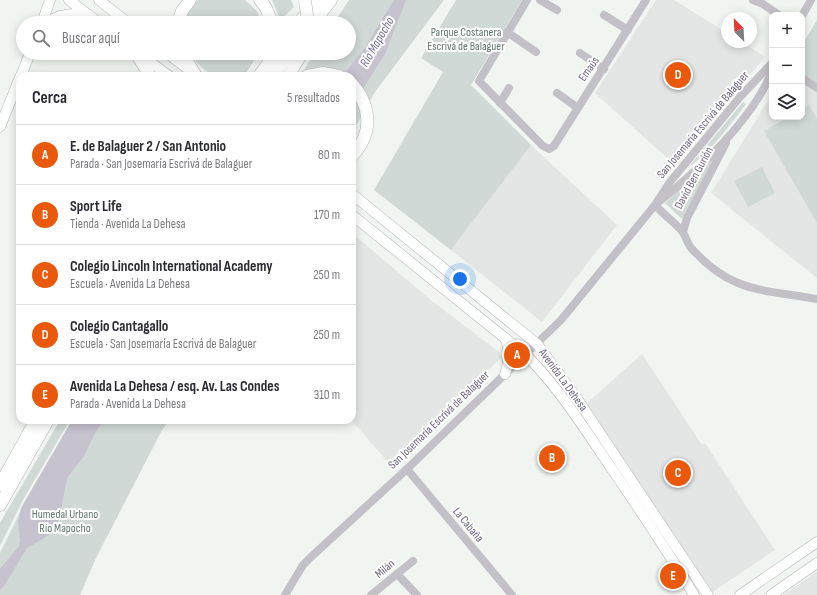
<!DOCTYPE html>
<html lang="es">
<head>
<meta charset="utf-8">
<style>
	:root { --surface:#fff; --page:#f7f7f7; --text:#2b2b33; --muted:#7c7c81; --line:#e1e1e2; --accent:#ea580c }
	body { margin:0; font-family:"Sofia Sans Condensed",sans-serif; background:var(--page); color:var(--text) }
	.controls { position:absolute; right:12px; top:12px; display:grid; overflow:hidden; border-radius:8px; box-shadow:0 2px 10px #0003 }
	.controls button { width:36px; height:36px; display:grid; place-items:center; padding:0; border:0; border-bottom:1px solid var(--line); background:var(--surface); color:var(--text); font:20px sans-serif }
	.compass { position:absolute; left:721px; top:12px; width:36px; height:36px; border-radius:50%; background:var(--surface); box-shadow:0 2px 10px #0003; rotate:336deg }
	.you { position:absolute; left:460px; top:279px; width:14px; height:14px; margin:-10px; border:3px solid #fff; border-radius:50%; background:#1a73e8; box-shadow:0 0 0 6px #1a73e833 }
	.badge { display:grid; place-items:center; width:26px; height:26px; border-radius:50%; background:var(--accent); color:#fff; font-size:13px; font-weight:700 }
	.pin { position:absolute; translate:-50% -50%; border:2px solid #fff; box-shadow:0 1px 4px #0006 }
	.list { margin:0; padding:0; list-style:none }
	h2 { display:flex; justify-content:space-between; align-items:center; height:52px; margin:0; padding:0 16px; font-size:17px }
	h2 small { font-size:13px; font-weight:400; color:var(--muted) }
	.list li { display:grid; grid-template-columns:26px 1fr auto; gap:12px; align-items:center; box-sizing:border-box; height:60px; padding:0 16px; border-top:1px solid var(--line) }
	.list b { display:block; font-size:15px; white-space:nowrap }
	.list p { margin:0; font-size:13px; white-space:nowrap; color:var(--muted) }
	.list em { font-size:13px; font-style:normal; color:var(--muted) }
	.icon { flex:none; width:22px; height:22px; fill:none; stroke:currentColor; stroke-width:2; stroke-linecap:round; stroke-linejoin:round }
	.map { position:relative; flex:none; width:817px; height:595px; overflow:hidden }
	.search { position:absolute; background:var(--surface); box-shadow:0 2px 10px #0003; left:16px; top:16px; width:340px; height:44px; display:flex; align-items:center; gap:10px; box-sizing:border-box; padding:0 14px; border-radius:22px; color:var(--muted); font-size:15px }
	.panel { position:absolute; background:var(--surface); box-shadow:0 2px 10px #0003; left:16px; top:72px; width:340px; height:352px; border-radius:12px }
	.map>svg:first-child { display:block }
	.built { fill:#e4e5e5 }
	.green { fill:#d1d9d6 }
	.water { fill:#c6c3cf }
	.lines { fill:none; stroke-linecap:round; stroke-linejoin:round }
	.major-casing { stroke:#b4b2b9; stroke-width:11 }
	.highway-casing { stroke:#b5b3b9; stroke-width:13 }
	.minor { stroke:#c3c0c7; stroke-width:8 }
	.major { stroke:#fff; stroke-width:10 }
	.highway { stroke:#fff; stroke-width:12 }
	.highway-bridge-casing { stroke:#b5b3b9; stroke-width:13; stroke-linecap:butt }
	.highway-bridge { stroke:#fff; stroke-width:12 }
	.labels { text-anchor:middle; dominant-baseline:central; stroke-width:4; stroke-linejoin:round; paint-order:stroke }
	.park-label { font-size:12px; fill:#647872; stroke:#fff }
	.street-label { font-size:12px; fill:#706680; stroke:#fff }
	.water-label { font-size:13px; font-style:italic; fill:#787191; stroke:#fff }
</style>
</head>
<body>
<div class="map">
<svg width="817" height="595" viewBox="0 0 817 595">
	<rect width="100%" height="100%" fill="#f1f5f1"/>
	<!-- built -->
	<g class="built">
		<polygon points="656,0 674,0 727,33 727,42 742,42 765,57 675,165 595,93"/>
		<polygon points="802,82 817,91 817,278 711,193 772,94 772,117 802,117"/>
		<polygon points="531,145 617,225 542,322 451,250"/>
		<polygon points="352,233 432,301 499,352 501,358 389,463 351,420"/>
		<polygon points="642,354 702,445 705,443 775,550 711,593 586,404"/>
		<polygon points="817,572 817,595 783,595"/>
	</g>
	<!-- green -->
	<g class="green">
		<polygon points="198,0 245,0 257,11 262,23 184,23 187,13"/>
		<polygon points="272,0 291,0 294,7 280,20"/>
		<polygon points="349,0 444,0 375,92 352,133 352,76 300,76 315,53 349,53 349,23 334,23"/>
		<polygon points="456,0 522,0 471,85 531,145 451,250 374,190 443,72 421,58"/>
		<polygon points="817,20 817,91 802,82 802,45"/>
		<path d="M 190,53 L 259,53 L 244,76 C 215,76 208,79 190,53 Z"/>
		<path d="M 743,102 L 746,104 C 728,127 712,151 688,168 Z"/>
		<polygon points="809,105 817,119 817,223 764,131 789,117 802,117 802,109"/>
		<polygon points="717,155 682,219 665,203"/>
		<polygon points="762,167 775,193 748,207 734,181"/>
		<polygon points="60,420 70,420 24,498 0,546 0,523"/>
		<polygon points="75,420 169,420 161,432 95,560 80,595 0,595 0,553 28,496"/>
	</g>
	<!-- water -->
	<g class="water">
		<polygon points="394,0 406,0 385,54 352,106 352,76 342,76 364,49"/>
		<polygon points="72,420 104,420 96,431 84,456 67,478 60,516 56,528 48,536 27,548 4,586 0,590 0,569 19,546 20,540 18,522 21,508"/>
	</g>
	<g class="lines">
		<defs>
			<g id="major">
				<polyline points="69,0 99,23"/>
				<polyline points="99,0 128,23"/>
				<polyline points="42,23 50,0"/>
				<path d="M 46,23 C 59,14 73,12 89,15"/>
				<polyline points="138,53 169,76"/>
				<polyline points="167,53 192,72"/>
				<polyline points="21,76 30,53"/>
				<polyline points="0,127 20,77"/>
				<polyline points="352,194 537,344 576,397 708,595"/>
				<path d="M 352,215 L 526,355 C 557,386 581,423 605,459 C 636,504 666,549 694,595"/>
				<path d="M 505,338 C 511,350 509,362 505,374"/>
				<polyline points="740,595 817,542"/>
				<polyline points="771,595 817,563"/>
			</g>
			<g id="highway">
				<polyline points="260,0 266,8 272,23"/>
				<polyline points="178,23 182,11 190,0"/>
				<polyline points="299,23 317,0"/>
				<polyline points="313,23 331,0"/>
				<polyline points="136,53 150,76"/>
				<polyline points="182,53 196,76"/>
				<polyline points="259,76 276,53"/>
				<polyline points="273,76 290,53"/>
				<polyline points="288,76 302,53"/>
				<polyline points="307,76 323,73 339,76"/>
				<path d="M 352,84 C 372,107 373,134 352,156"/>
				<polyline points="0,485 36,420"/>
				<polyline points="0,505 48,420"/>
			</g>
		</defs>
		<!-- major casing -->
		<use href="#major" class="major-casing"/>
		<!-- highway casing -->
		<use href="#highway" class="highway-casing"/>
		<!-- minor -->
		<g class="minor">
			<polyline points="527,0 479,81 543,146 549,149 554,146 646,0"/>
			<polyline points="540,0 557,10"/>
			<polyline points="753,0 763,4 779,15"/>
			<polyline points="604,15 628,30"/>
			<polyline points="802,16 811,0"/>
			<polyline points="507,32 536,52"/>
			<polyline points="580,53 604,69"/>
			<polyline points="802,78 817,88"/>
			<polyline points="557,93 578,108"/>
			<polyline points="500,103 509,88"/>
			<path d="M 660,201 C 700,169 753,119 772,71"/>
			<path d="M 655,205 C 663,214 674,222 682,231 C 686,236 687,244 692,249 C 733,294 763,289 817,299"/>
			<polyline points="683,232 687,218 726,143"/>
			<polyline points="407,469 512,595"/>
			<polyline points="397,574 417,595"/>
			<polyline points="285,595 303,565 311,557 407,469 561,320 655,205 670,182 740,97 772,63"/>
			<polyline points="371,595 413,561"/>
		</g>
		<!-- major -->
		<use href="#major" class="major"/>
		<!-- highway -->
		<use href="#highway" class="highway"/>
		<defs>
			<polyline id="highway-bridge" points="305,0 308,23"/>
		</defs>
		<!-- highway-bridge casing -->
		<use href="#highway-bridge" class="highway-bridge-casing"/>
		<!-- highway-bridge -->
		<use href="#highway-bridge" class="highway-bridge"/>
	</g>
	<g class="labels">
		<!-- park labels -->
		<g class="park-label">
			<text x="466" y="32">Parque Costanera<tspan x="466" dy="14">Escrivá de Balaguer</tspan></text>
			<text x="65" y="514">Humedal Urbano<tspan x="65" dy="14">Río Mapocho</tspan></text>
		</g>
		<!-- street labels -->
		<g class="street-label">
			<text transform="translate(589 69) rotate(-55)">Emaús</text>
			<text transform="translate(703 125) rotate(-50)">San Josemaría Escrivá de Balaguer</text>
			<text transform="translate(694 178) rotate(-62)">David Ben Gurión</text>
			<text transform="translate(563 380) rotate(54)">Avenida La Dehesa</text>
			<text transform="translate(439 420) rotate(-44)">San Josemaría Escrivá de Balaguer</text>
			<text transform="translate(468 525) rotate(51)">La Cabaña</text>
			<text transform="translate(385 569) rotate(-40)">Milán</text>
		</g>
		<!-- water labels -->
		<g class="water-label">
			<text transform="translate(377 42) rotate(-60)">Río Mapocho</text>
		</g>
	</g>
</svg>
<div class="controls">
<button>+</button>
<button>−</button>
<button><svg class="icon" aria-label="layers" viewBox="0 0 24 24"><path d="M12 4l9 5-9 5-9-5zM3 14l9 5 9-5"/></svg></button>
</div>
<svg class="compass" viewBox="-18 -18 36 36"><path d="M0-13l5 13h-10z" fill="#e53935"/><path d="M0 13l5-13h-10z" fill="#7c7c81"/></svg>
<div class="you"></div>
<div class="pin badge" style="left:517px;top:355px">A</div>
<div class="pin badge" style="left:552px;top:458px">B</div>
<div class="pin badge" style="left:678px;top:473px">C</div>
<div class="pin badge" style="left:678px;top:75px">D</div>
<div class="pin badge" style="left:673px;top:576px">E</div>
<div class="search"><svg class="icon" aria-label="search" viewBox="0 0 24 24"><circle cx="10" cy="10" r="6"/><path d="M15 15l6 6"/></svg>Buscar aquí</div>
<section class="panel">
<h2>Cerca<small>5 resultados</small></h2>
<ul class="list">
<li><span class="badge">A</span><div><b>E. de Balaguer 2 / San Antonio</b><p>Parada · San Josemaría Escrivá de Balaguer</p></div><em>80 m</em></li>
<li><span class="badge">B</span><div><b>Sport Life</b><p>Tienda · Avenida La Dehesa</p></div><em>170 m</em></li>
<li><span class="badge">C</span><div><b>Colegio Lincoln International Academy</b><p>Escuela · Avenida La Dehesa</p></div><em>250 m</em></li>
<li><span class="badge">D</span><div><b>Colegio Cantagallo</b><p>Escuela · San Josemaría Escrivá de Balaguer</p></div><em>250 m</em></li>
<li><span class="badge">E</span><div><b>Avenida La Dehesa / esq. Av. Las Condes</b><p>Parada · Avenida La Dehesa</p></div><em>310 m</em></li>
</ul>
</section>
</div>
</body>
</html>
